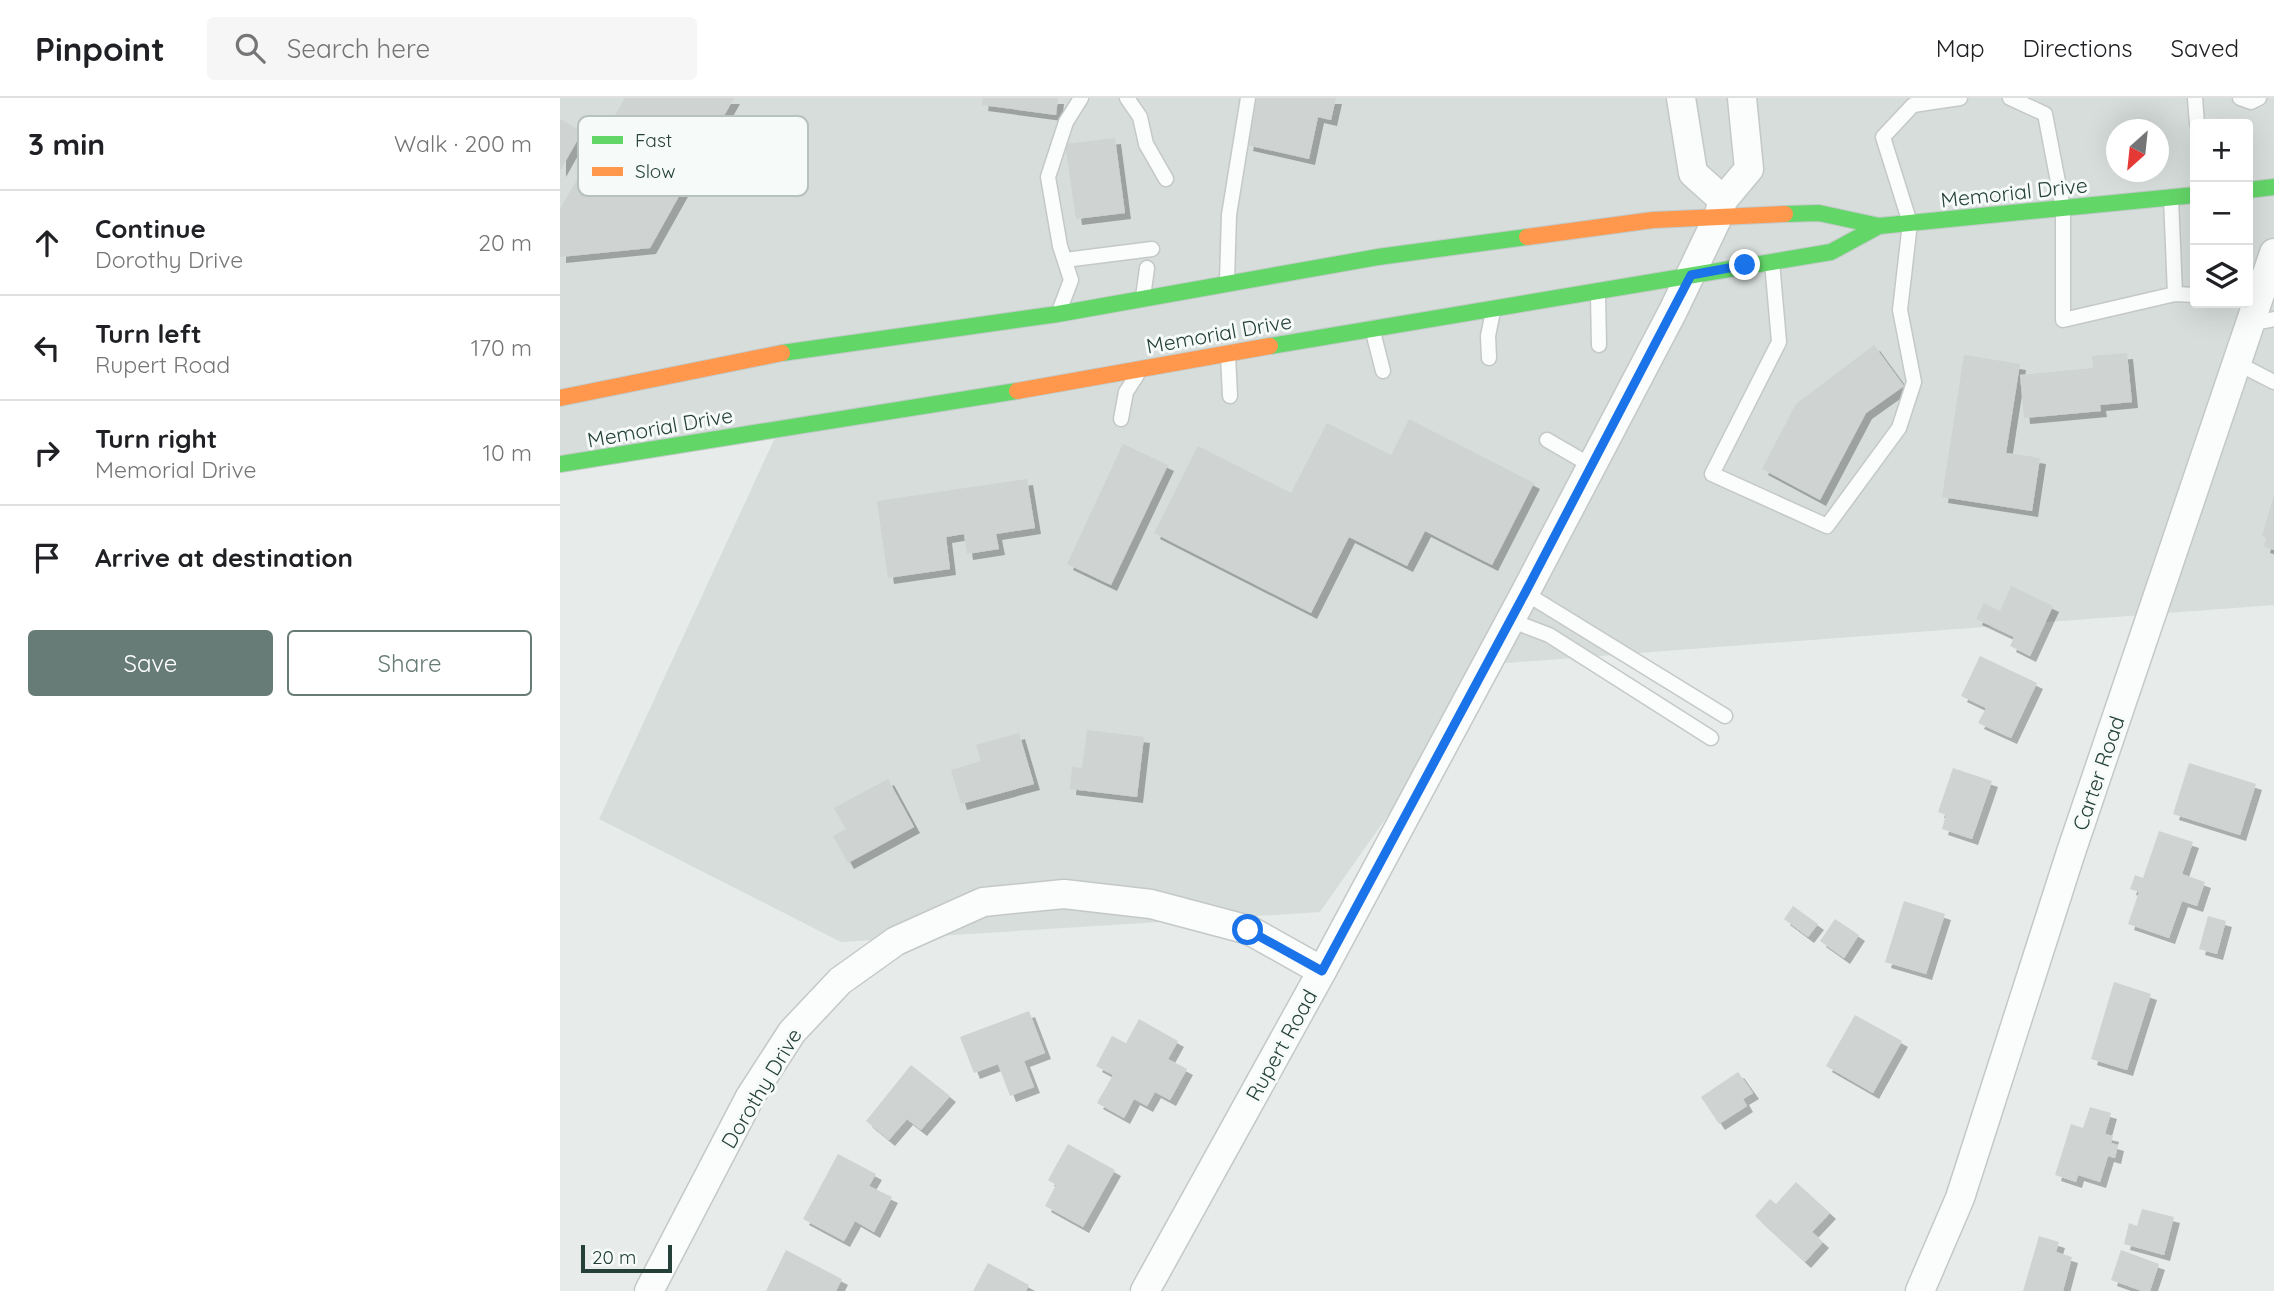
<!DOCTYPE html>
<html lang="en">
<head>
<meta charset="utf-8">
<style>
	:root { --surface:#fff; --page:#f6f6f6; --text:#202124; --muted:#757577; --line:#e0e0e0; --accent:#687c77 }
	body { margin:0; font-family:Quicksand,sans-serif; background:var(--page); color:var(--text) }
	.controls { position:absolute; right:21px; top:21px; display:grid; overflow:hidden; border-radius:7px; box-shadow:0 7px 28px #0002 }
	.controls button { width:63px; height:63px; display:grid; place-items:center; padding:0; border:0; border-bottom:2px solid var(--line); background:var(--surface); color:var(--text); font:35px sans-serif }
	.compass { position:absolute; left:1546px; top:21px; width:63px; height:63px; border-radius:50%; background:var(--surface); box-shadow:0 7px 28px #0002; rotate:207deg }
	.scale { position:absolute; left:21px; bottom:18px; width:91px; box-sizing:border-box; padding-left:7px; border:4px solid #244039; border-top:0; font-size:19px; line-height:24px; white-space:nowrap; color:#244039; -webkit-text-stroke:5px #f6faf8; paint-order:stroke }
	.stop { position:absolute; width:21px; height:21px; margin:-16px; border:5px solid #1a73e8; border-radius:50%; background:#fff }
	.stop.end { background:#1a73e8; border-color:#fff; box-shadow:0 2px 7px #0008 }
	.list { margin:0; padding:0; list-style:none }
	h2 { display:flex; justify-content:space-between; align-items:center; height:91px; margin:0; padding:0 28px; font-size:30px }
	h2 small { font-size:23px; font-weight:400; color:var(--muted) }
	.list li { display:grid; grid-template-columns:46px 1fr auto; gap:21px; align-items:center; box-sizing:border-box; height:105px; padding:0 28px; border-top:2px solid var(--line) }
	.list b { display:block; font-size:26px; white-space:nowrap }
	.list p { margin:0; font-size:23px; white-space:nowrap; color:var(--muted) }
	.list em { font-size:23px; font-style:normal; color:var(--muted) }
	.actions { display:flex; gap:14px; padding:21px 28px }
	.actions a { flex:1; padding:16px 0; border:2px solid var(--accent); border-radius:7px; text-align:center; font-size:24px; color:var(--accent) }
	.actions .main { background:var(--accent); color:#fff }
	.icon { flex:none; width:38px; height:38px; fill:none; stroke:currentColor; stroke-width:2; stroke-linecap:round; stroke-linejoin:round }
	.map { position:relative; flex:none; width:1714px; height:1193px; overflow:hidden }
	header { display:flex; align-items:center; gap:42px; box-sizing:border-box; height:98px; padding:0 35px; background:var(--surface); border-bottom:2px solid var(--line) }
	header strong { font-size:33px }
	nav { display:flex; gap:38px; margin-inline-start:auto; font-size:24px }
	.search { width:490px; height:63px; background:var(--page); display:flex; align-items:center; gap:18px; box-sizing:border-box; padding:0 24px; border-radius:7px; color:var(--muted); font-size:26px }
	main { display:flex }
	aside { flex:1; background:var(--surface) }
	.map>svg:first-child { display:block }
	.built { fill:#d6ddda; fill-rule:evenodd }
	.building { fill:#cfd3d1; filter:url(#shadow) }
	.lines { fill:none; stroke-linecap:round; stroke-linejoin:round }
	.lane-casing { stroke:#c4c9c7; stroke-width:17 }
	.street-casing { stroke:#c4c9c7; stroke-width:31 }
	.fast-casing { stroke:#c2cac9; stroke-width:18 }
	.slow-casing { stroke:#c2cac9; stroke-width:18 }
	.lane { stroke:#fbfcfc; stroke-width:14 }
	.street { stroke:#fbfcfc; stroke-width:28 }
	.fast { stroke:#63d668; stroke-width:16 }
	.slow { stroke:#ff974d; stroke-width:16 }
	.route { stroke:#1a73e8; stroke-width:9 }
	.labels { text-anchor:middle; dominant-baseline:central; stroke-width:6; stroke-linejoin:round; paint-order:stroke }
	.street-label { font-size:21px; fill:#244039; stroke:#f6faf8 }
	.key { fill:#f6faf8; stroke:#b7c2bf; stroke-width:2 }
	.key-label { font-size:19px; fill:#244039 }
</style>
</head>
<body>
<header>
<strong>Pinpoint</strong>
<div class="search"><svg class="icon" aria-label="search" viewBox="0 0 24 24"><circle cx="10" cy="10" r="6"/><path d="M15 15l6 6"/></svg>Search here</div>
<nav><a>Map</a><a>Directions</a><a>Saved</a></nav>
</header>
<main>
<aside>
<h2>3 min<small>Walk · 200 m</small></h2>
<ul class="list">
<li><svg class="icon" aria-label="ahead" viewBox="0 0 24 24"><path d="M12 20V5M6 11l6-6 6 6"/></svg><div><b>Continue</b><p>Dorothy Drive</p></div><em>20 m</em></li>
<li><svg class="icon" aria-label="left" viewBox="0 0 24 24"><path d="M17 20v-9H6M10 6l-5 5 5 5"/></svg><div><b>Turn left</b><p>Rupert Road</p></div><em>170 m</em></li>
<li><svg class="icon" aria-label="right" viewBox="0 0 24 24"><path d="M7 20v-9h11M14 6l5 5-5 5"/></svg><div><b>Turn right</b><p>Memorial Drive</p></div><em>10 m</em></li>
<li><svg class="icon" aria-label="arrive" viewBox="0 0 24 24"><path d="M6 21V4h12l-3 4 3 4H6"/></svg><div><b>Arrive at destination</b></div></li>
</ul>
<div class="actions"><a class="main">Save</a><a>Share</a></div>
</aside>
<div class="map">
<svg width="1714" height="1193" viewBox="0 0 1714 1193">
	<defs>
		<filter id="shadow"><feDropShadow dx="6" dy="6" stdDeviation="0" flood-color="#0004"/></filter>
	</defs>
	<rect width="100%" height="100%" fill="#e7ecea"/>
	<!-- built -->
	<path class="built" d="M 0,0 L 1714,0 L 1714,507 L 934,566 L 760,814 L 281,844 L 39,721 L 219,331 L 0,360 ZM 1635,26 L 1688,26 L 1688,205 L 1635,205 ZM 1556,32 L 1598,32 L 1598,74 L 1556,74 Z"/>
	<!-- building -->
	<g class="building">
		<polygon points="65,0 174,0 90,150 0,159 0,111"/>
		<polygon points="423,0 498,0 496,17 422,7"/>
		<polygon points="697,0 776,0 771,22 758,19 749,61 687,47"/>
		<polygon points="0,21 22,34 0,73"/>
		<polygon points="555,40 565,115 516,121 505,46"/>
		<polygon points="1314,247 1344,288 1306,315 1260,402 1202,371 1236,306"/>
		<polygon points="1567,255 1572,304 1540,307 1541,313 1464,320 1460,277 1533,270 1532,258"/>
		<polygon points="1404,257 1460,266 1446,355 1480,360 1472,413 1382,399"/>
		<polygon points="849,321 974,385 932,467 865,433 847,468 789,439 751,515 594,435 638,348 731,395 767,325 831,357"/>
		<polygon points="563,346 608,367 551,487 507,466"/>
		<polygon points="467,381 475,430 436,436 439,451 407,456 404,436 386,439 390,471 328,480 317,403"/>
		<polygon points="1714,397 1714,452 1704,449 1706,440 1702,438"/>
		<polygon points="1451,488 1493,508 1470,558 1450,548 1454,539 1416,521 1424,505 1440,513"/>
		<polygon points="1420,558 1477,585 1451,640 1418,625 1426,610 1401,598"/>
		<polygon points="527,632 584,639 577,699 510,691 512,669 522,670"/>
		<polygon points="459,635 474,686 401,706 391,672 421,663 416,647"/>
		<polygon points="1629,665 1696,686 1680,737 1613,716"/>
		<polygon points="1393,670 1432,683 1412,741 1382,731 1386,717 1378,714"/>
		<polygon points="328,681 354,729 288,765 273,738 286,731 274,710"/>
		<polygon points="1599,733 1633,744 1622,776 1645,784 1637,808 1622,803 1609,840 1568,826 1579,794 1570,791 1575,777 1583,780"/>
		<polygon points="1344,803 1385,816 1366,876 1325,864"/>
		<polygon points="1233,808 1258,826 1248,839 1224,821"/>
		<polygon points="1648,818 1666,823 1657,856 1639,851"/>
		<polygon points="1275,821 1299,837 1284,860 1260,843"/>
		<polygon points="1554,884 1591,896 1567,972 1531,961"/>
		<polygon points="469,913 485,955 464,963 474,989 450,998 438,966 414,975 400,939"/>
		<polygon points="1295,917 1342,943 1313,995 1266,968"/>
		<polygon points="579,921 618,943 608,961 627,971 610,1002 595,994 587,1008 574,1001 564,1020 537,1005 553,977 536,968 552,938 566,945"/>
		<polygon points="351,967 390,998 361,1032 347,1021 329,1042 306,1023"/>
		<polygon points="1178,974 1193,995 1183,1001 1187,1008 1159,1026 1141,999"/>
		<polygon points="1530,1009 1551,1015 1545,1036 1553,1038 1551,1045 1558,1047 1555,1060 1548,1058 1540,1084 1518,1077 1516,1084 1495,1077 1511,1026 1523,1030"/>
		<polygon points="508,1046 555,1072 523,1129 485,1108 496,1087 488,1082"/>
		<polygon points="278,1056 316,1076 309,1088 332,1099 314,1134 295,1123 284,1143 243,1121"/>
		<polygon points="1236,1084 1270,1115 1252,1134 1263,1144 1245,1164 1195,1118 1210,1101 1216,1106"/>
		<polygon points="1582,1111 1614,1119 1604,1157 1564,1146 1569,1125 1577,1128"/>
		<polygon points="1479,1138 1499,1144 1496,1154 1512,1159 1503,1193 1463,1193"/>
		<polygon points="226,1152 282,1181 276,1193 206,1193"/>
		<polygon points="1561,1152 1599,1166 1590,1193 1582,1193 1551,1182"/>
		<polygon points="428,1165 469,1187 466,1193 413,1193"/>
	</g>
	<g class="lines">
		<defs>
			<g id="lane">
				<polyline points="567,0 580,19 586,46 606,81"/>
				<polyline points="1450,0 1485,16 1503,110 1503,222 1615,196 1635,197"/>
				<polyline points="1635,0 1637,26"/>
				<polyline points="1680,0 1691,4 1699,0"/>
				<polyline points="1611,99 1615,196"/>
				<polyline points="505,162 592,151"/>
				<polyline points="1212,164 1219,244 1152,376 1267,428 1339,330 1354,284 1340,212 1350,125 1323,39 1353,7 1400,0"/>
				<polyline points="667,183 669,117 688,0"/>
				<polyline points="1038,196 1039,247"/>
				<polyline points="583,199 587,170"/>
				<polyline points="500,211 511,182 500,148 488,79 506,24 521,0"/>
				<polyline points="1690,226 1714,221"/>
				<polyline points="812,230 823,273"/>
				<polyline points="668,257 670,298"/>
				<polyline points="929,260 928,238 933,213"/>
				<polyline points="1677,265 1714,284"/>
				<polyline points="561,321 566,294 577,277"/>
				<polyline points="987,342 1032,368"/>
				<polyline points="965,495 1165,618"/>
				<polyline points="950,522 989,537 1151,640"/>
			</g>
			<g id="street">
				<polyline points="1121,0 1133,75 1163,102"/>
				<polyline points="89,1193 190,999 232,934 280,883 336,843 423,804 504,796 591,806 689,832 762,873"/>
				<polyline points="585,1193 762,873 965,495 1113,213 1158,119 1163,102 1189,71 1182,0"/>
				<polyline points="1360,1193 1400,1100 1511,754 1714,155"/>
			</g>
			<g id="fast">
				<polyline points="1688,92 1714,89"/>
				<polyline points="1225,116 1259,115 1319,128 1635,97"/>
				<polyline points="710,248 1271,154 1319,128"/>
				<polyline points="222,255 498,216 818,159 967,139"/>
				<polyline points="0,366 457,293"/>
			</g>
			<g id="slow">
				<polyline points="967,139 1093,122 1225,116"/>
				<polyline points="457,293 710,248"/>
				<polyline points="0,300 222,255"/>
			</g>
		</defs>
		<!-- lane casing -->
		<use href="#lane" class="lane-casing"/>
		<!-- street casing -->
		<use href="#street" class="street-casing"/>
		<!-- fast casing -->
		<use href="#fast" class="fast-casing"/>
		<!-- slow casing -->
		<use href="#slow" class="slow-casing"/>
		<!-- lane -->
		<use href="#lane" class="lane"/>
		<!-- street -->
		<use href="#street" class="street"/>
		<!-- fast -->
		<use href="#fast" class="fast"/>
		<!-- slow -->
		<use href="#slow" class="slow"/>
	</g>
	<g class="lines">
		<!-- route -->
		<polyline class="route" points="688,832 762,873 965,495 1131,177 1185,167"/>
	</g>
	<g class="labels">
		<!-- street labels -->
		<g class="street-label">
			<text transform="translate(1454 94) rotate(-6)">Memorial Drive</text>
			<text transform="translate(659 235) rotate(-10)">Memorial Drive</text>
			<text transform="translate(100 329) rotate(-10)">Memorial Drive</text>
			<text transform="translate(1538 675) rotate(-71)">Carter Road</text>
			<text transform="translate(721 947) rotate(-61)">Rupert Road</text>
			<text transform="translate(201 990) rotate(-59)">Dorothy Drive</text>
		</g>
	</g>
	<!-- legend -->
	<rect x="18" y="18" width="230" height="80" rx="10" class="key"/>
	<rect x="32" y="38" width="31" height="8" fill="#63d668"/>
	<rect x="32" y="69" width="31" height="9" fill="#ff974d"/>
	<g class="key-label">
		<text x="75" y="49">Fast</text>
		<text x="75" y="80">Slow</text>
	</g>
</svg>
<div class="controls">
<button>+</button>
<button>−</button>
<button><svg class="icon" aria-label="layers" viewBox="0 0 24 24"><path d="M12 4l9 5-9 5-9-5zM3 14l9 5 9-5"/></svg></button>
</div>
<svg class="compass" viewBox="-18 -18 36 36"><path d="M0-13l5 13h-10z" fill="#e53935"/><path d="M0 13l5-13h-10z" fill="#757577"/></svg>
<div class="scale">20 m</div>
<div class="stop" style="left:688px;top:832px"></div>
<div class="stop end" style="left:1185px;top:167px"></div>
</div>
</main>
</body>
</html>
